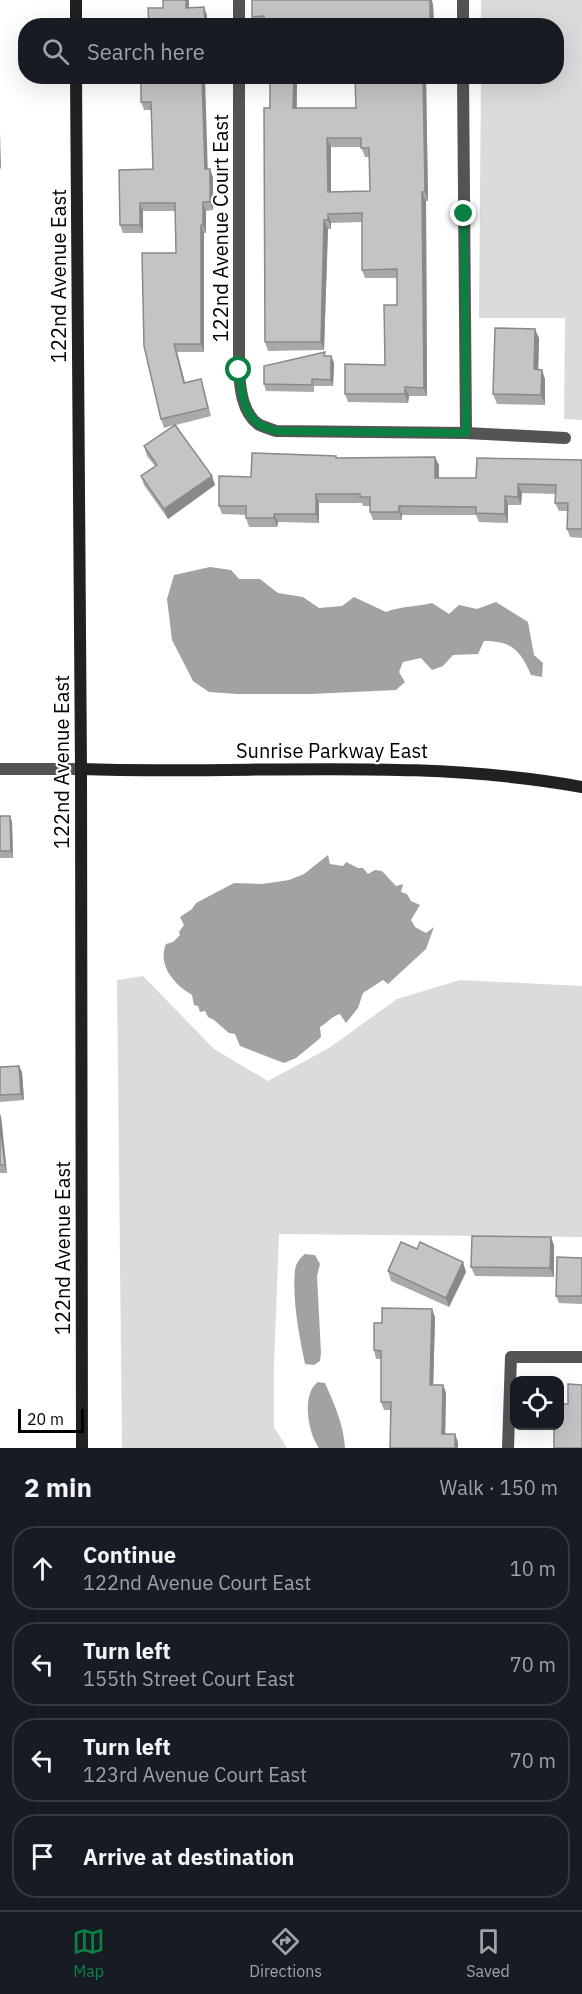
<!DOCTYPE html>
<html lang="en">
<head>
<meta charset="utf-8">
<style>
	:root { --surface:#171b24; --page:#242831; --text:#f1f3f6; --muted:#9ea1a6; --line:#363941; --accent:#0b8043 }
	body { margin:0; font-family:"IBM Plex Sans",sans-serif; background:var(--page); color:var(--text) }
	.controls { position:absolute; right:18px; bottom:18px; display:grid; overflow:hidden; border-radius:12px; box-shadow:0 6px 24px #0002 }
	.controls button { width:54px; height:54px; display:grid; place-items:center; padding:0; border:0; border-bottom:2px solid var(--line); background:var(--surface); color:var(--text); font:30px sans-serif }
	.scale { position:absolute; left:18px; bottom:15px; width:66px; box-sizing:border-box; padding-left:6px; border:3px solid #000; border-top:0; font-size:16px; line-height:21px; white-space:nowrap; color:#000; -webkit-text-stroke:4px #fff; paint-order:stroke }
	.stop { position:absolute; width:18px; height:18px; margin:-14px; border:4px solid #0b8043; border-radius:50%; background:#fff }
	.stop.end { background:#0b8043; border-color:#fff; box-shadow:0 2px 6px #0008 }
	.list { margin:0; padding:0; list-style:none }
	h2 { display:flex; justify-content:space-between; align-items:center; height:78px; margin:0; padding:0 24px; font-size:26px }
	h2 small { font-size:20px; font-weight:400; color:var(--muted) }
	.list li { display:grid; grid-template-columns:39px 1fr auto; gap:18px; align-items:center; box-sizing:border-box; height:84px; margin:0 12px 12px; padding:0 12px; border:2px solid var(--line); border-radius:24px }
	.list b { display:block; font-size:22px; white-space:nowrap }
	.list p { margin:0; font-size:20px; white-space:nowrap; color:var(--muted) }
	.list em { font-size:20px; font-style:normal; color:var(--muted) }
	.icon { flex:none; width:33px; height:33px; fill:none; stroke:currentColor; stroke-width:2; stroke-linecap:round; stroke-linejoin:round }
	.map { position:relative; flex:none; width:582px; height:1448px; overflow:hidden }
	.search { position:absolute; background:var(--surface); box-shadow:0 6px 24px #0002; left:18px; right:18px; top:18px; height:66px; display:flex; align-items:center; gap:15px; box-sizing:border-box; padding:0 21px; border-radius:24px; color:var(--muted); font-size:22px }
	.sheet { height:462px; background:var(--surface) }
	nav { display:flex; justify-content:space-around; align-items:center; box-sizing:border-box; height:84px; border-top:2px solid var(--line); background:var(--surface); font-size:16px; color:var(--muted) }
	nav a { display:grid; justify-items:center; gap:3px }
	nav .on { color:var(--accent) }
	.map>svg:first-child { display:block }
	.green { fill:#dbdbdb }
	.water { fill:#a2a2a2 }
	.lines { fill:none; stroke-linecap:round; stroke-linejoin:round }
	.street { stroke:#545454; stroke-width:12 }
	.secondary { stroke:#212121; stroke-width:12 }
	.wall { fill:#a9a9a9; fill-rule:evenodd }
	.shaded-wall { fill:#898989 }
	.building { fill:#c4c4c4; stroke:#898989; stroke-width:1.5; fill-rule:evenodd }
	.route { stroke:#0b8043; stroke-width:8 }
	.labels { text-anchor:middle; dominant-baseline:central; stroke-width:4.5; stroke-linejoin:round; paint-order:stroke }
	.street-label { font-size:20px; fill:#000; stroke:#fff }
</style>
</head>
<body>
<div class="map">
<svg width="582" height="1448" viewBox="0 0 582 1448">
	<rect width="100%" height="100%" fill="#fff"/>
	<!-- green -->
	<g class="green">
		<polygon points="481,0 582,0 582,420 564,419 565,318 479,318 481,77 556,76 556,26 481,25"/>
		<polygon points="143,976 214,1049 268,1081 329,1048 397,999 460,980 582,986 582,1237 279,1234 274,1365 274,1427 287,1448 122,1448 117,980"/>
	</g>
	<!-- water -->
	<g class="water">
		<path d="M 210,567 L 231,570 L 239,579 L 260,579 L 278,593 L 303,597 L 319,608 L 342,606 L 354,597 L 386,612 C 401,606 416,607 432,603 L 449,614 L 459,605 L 477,609 L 496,602 L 528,622 L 534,655 L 543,663 L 542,677 L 531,675 C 520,650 512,641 484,641 L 478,654 L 453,655 L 443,666 L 432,670 L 421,658 L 403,662 L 399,672 L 405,682 L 396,690 L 311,694 L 237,694 L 209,692 L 193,681 L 172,640 L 167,599 L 174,575 Z"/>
		<path d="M 328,855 L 330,864 L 343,866 L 346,862 L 358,868 L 363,868 L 368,874 L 375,870 L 382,871 L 396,886 L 403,884 L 401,892 L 407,894 L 411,901 L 420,905 L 411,920 L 415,927 L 426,933 L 434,927 L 426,949 L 388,984 L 383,980 L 363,993 L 358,1008 L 346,1023 L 340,1014 C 332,1016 327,1023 320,1027 L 321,1037 L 318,1040 L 296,1058 L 284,1063 L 240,1046 L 235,1034 L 229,1033 L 214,1020 L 208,1017 L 205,1011 L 200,1012 L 198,1006 L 194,1005 L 192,995 C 175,985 157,966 166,944 L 173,942 L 180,935 L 179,932 L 184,925 L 180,917 L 192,909 L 196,903 L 234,883 L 262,884 L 289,880 L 304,874 Z"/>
		<path d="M 305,1254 L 315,1255 L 320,1264 L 317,1276 L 321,1353 L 320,1361 L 314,1365 L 305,1364 C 299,1335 292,1299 295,1270 C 296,1263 300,1258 305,1254 Z"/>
		<path d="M 318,1382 L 325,1383 C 334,1403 344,1426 345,1448 L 319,1448 C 308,1434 301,1393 318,1382 Z"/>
	</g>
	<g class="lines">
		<!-- street -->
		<g class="street">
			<polyline points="239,0 239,26"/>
			<polyline points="463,0 463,26"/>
			<path d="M 239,76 L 239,370 C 240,388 242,412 258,424 C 263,427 271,429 276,431 L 466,433 L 565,438"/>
			<polyline points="463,76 466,433"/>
			<polyline points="0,769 81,769"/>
			<polyline points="508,1448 511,1357 582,1357"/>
		</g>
		<!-- secondary -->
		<g class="secondary">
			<polyline points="76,0 76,26"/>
			<polyline points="76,76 81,769 82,1448"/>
			<path d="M 81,769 C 248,775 417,757 582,787"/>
		</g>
	</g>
	<!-- wall -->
	<g class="wall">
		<polygon points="433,5 434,26 255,25 252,17"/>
		<polygon points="141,76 206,142 207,169 210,169 213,178 213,210 206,211 206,233 204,233 204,352 177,352 185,383 201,379 211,416 176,425 215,485 168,519 144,485 141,476 155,466 147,456 144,446 174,425 164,428 161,419 176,253 176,211 143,211 143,233 123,233 120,225 153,169 151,110 144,110 141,102"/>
		<path d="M 265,76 L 426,76 L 428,201 L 426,201 L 427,396 L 409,396 L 408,403 L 348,402 L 345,394 L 385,365 L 397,305 L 397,278 L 365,278 L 362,270 L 362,222 L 331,223 L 331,229 L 328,229 L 324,350 L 268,351 L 265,342 L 270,81 L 267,81 ZM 297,81 L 356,83 L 356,108 L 297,108 ZM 331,147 L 361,147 L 365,157 L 369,157 L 370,191 L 331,192 Z"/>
		<polygon points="539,338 538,370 545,379 545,405 497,404 493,394"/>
		<polygon points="326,356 331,356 334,363 333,386 314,386 314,392 266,391 264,384"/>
		<polygon points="336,456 336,458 439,465 439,478 476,478 582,460 582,538 570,537 567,529 568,511 559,511 555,503 556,494 522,493 521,505 508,505 508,523 479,522 476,515 402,515 402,520 373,520 370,512 370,506 363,506 362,503 319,503 319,523 278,522 277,527 249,527 246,518 246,515 222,514 219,506 251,477"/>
		<polygon points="0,816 10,816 12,822 13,858 0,858"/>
		<polygon points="0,1067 22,1072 24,1100 0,1102"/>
		<polygon points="0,1114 1,1117 7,1173 0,1173"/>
		<polygon points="551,1237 554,1246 554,1277 475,1276 471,1267"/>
		<polygon points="582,1258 582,1304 559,1303 556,1296"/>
		<polygon points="388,1271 466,1272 449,1307 391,1281"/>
		<polygon points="435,1317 433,1385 443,1385 446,1393 445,1434 458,1442 458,1448 390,1448 391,1410 384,1410 381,1402 381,1359 376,1359 374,1350 382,1323"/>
	</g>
	<!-- shaded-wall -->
	<g class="shaded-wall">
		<polygon points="186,0 189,0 189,16 186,8"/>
		<polygon points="430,0 432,0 433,5 434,26 430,26"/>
		<polygon points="204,7 207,15 207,26 205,26"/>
		<polygon points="202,76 205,76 208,178 205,169"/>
		<polygon points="294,76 295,76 297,81 296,117 293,108"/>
		<polygon points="423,76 426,76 428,201 425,192"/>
		<polygon points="0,131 1,170 0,167"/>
		<polygon points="327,138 331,147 331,201 328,192"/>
		<polygon points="210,169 213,178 213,210 210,202"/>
		<polygon points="422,192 426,201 427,396 424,388"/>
		<polygon points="203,202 206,211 206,233 203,225"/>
		<polygon points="140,203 143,211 143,233 140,225"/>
		<polygon points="328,214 331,223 331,229 328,220"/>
		<polygon points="324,220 328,229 324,350 321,342"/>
		<polygon points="201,225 204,233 204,352 201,344"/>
		<polygon points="535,329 539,338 538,379 534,369"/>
		<polygon points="174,344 177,352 187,391 184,383"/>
		<polygon points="331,356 334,363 333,386 331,380"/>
		<polygon points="542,370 545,379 545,405 541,395"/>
		<polygon points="405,387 409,396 408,403 405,394"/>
		<polygon points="435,457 439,465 439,486 435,478"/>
		<polygon points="212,476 215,485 168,519 164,509"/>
		<polygon points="518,484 522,493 521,505 518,497"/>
		<polygon points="316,494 319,503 319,523 316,514"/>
		<polygon points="505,496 508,505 508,523 505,514"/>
		<polygon points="399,506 402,515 402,520 399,512"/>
		<polygon points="274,514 278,522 277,527 274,518"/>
		<polygon points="10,816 12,822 13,858 11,851"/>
		<polygon points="19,1066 22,1072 24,1100 21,1094"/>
		<polygon points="0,1114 1,1117 7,1173 5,1165 0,1123"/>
		<polygon points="551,1237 554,1246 554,1277 550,1268"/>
		<polygon points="463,1262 466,1272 449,1307 446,1298"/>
		<polygon points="432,1309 435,1317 433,1393 430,1385"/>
		<polygon points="443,1385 446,1393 445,1442 442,1434"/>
		<polygon points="455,1434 458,1442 458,1448 455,1448"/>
	</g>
	<!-- building -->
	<g class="building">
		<polygon points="163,0 186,0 186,8 204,7 205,26 149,26 148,8 163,8"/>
		<polygon points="252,0 430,0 430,26 369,26 369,20 333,21 333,26 264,26 264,16 252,17"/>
		<polygon points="141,76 202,76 205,169 210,169 210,202 203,202 203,225 201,225 201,344 174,344 184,383 201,379 208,408 161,419 144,346 142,253 176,253 175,203 140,203 140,225 120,225 119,170 153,169 151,102 141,102"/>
		<path d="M 270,76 L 294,76 L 293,108 L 356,108 L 355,76 L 423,76 L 425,192 L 422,192 L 424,388 L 405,387 L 405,394 L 345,394 L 345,364 L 385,365 L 384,305 L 397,305 L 397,269 L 362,270 L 362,213 L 328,214 L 328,220 L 324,220 L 321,342 L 265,342 L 264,108 L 270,108 ZM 327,138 L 361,138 L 361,148 L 369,148 L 370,191 L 328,192 Z"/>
		<polygon points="495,328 535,329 534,369 542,370 541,395 493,394"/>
		<polygon points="325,352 324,356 331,356 331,380 312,379 312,385 264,384 264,366"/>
		<polygon points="175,425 212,476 164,509 141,476 157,465 144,446"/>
		<polygon points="252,453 336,456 336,458 435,457 435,478 476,478 477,458 582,460 582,529 567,529 568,503 555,503 556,485 518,484 518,497 505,496 505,514 476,513 476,507 399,506 399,512 370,512 370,497 360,497 360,494 316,494 316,514 274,514 274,518 246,518 246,506 219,506 219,476 251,477"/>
		<polygon points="0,816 10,816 11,851 0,851"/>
		<polygon points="19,1066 21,1094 0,1095 0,1067"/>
		<polygon points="0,1123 5,1165 0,1165"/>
		<polygon points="472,1236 551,1237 550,1268 471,1267"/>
		<polygon points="401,1242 417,1249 420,1242 463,1262 446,1298 388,1271"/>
		<polygon points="557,1257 582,1258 582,1296 556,1296"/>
		<polygon points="382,1308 432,1309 430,1385 443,1385 442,1434 455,1434 455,1448 390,1448 391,1402 381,1402 381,1351 374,1350 374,1323 382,1323"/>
		<polygon points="568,1384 582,1385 582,1448 554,1448 554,1425 560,1425 560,1404 568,1404"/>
	</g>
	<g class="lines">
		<!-- route -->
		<path class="route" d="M 239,370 C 241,388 242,412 258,424 C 263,427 271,429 276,431 L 466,433 L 464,214"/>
	</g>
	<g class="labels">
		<!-- street labels -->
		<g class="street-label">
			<text transform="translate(220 228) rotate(-90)">122nd Avenue Court East</text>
			<text transform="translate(58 276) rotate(-90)">122nd Avenue East</text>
			<text x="332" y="750">Sunrise Parkway East</text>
			<text transform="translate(61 762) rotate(-90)">122nd Avenue East</text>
			<text transform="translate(62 1248) rotate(-90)">122nd Avenue East</text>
		</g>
	</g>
</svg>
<div class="controls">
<button><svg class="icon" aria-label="locate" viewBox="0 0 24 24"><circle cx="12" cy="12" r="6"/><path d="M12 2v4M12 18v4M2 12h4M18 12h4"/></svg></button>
</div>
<div class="scale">20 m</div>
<div class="stop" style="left:239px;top:370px"></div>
<div class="stop end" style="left:464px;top:214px"></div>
<div class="search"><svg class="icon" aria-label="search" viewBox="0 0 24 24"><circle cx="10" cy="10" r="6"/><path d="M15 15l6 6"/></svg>Search here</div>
</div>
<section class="sheet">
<h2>2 min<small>Walk · 150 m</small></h2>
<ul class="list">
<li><svg class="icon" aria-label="ahead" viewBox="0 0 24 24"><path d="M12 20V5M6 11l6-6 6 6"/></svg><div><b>Continue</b><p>122nd Avenue Court East</p></div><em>10 m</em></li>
<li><svg class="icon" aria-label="left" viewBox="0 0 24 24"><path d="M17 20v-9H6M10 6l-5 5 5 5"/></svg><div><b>Turn left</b><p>155th Street Court East</p></div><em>70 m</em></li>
<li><svg class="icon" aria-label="left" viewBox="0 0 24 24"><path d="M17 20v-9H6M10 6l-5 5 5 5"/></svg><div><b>Turn left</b><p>123rd Avenue Court East</p></div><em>70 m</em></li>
<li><svg class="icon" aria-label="arrive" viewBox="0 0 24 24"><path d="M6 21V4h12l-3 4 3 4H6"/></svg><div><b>Arrive at destination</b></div></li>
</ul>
</section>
<nav>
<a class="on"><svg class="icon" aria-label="map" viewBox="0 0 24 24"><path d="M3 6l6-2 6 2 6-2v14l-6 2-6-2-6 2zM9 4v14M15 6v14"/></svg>Map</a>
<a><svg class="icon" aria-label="directions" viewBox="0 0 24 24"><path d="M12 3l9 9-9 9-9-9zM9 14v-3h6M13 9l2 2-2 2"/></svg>Directions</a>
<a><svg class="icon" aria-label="saved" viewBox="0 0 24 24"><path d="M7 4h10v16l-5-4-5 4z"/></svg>Saved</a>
</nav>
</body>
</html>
